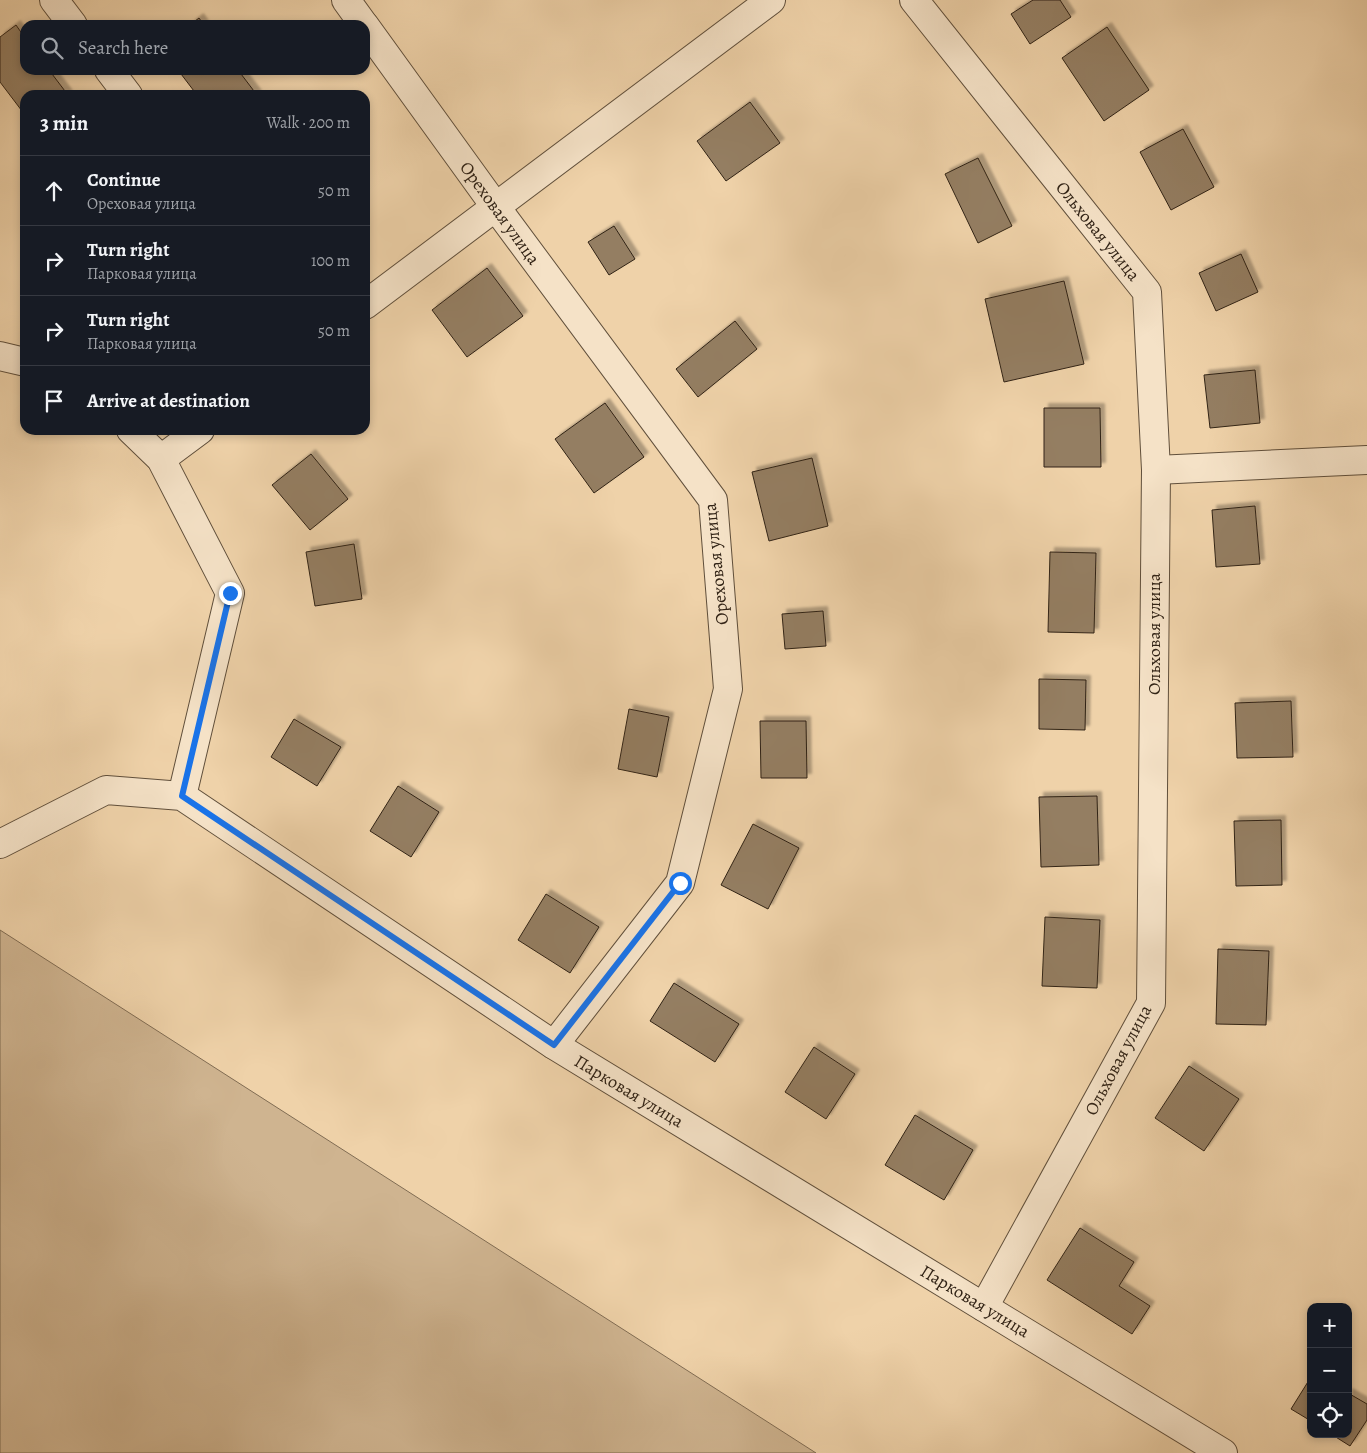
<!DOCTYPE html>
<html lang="en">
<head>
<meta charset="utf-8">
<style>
	:root { --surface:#171b24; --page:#242831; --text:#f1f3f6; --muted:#9ea1a6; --line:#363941 }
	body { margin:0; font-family:Alegreya,serif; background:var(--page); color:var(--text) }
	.controls { position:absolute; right:15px; bottom:15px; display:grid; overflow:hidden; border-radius:10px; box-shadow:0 2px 8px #0003 }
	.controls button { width:45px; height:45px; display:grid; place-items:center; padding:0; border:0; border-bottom:1px solid var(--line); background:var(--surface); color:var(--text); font:25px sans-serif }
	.stop { position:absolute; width:15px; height:15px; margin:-11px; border:4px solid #1a73e8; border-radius:50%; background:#fff }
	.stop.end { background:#1a73e8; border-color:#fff; box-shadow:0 1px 5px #0008 }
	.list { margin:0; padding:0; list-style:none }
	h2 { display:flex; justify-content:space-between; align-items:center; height:65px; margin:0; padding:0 20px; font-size:21px }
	h2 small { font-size:16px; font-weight:400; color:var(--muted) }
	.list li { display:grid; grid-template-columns:32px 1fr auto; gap:15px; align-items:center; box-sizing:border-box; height:70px; padding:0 20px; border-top:1px solid var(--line) }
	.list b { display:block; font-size:19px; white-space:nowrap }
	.list p { margin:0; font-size:16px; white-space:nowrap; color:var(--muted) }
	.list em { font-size:16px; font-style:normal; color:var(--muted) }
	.icon { flex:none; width:28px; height:28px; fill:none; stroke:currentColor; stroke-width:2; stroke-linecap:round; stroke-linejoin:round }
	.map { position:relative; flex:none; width:1367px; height:1453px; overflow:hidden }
	.search { position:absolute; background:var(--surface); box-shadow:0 2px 8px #0003; left:20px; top:20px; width:350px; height:55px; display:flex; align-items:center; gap:12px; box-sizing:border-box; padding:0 18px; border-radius:15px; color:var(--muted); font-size:19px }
	.panel { position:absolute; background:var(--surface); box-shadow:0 2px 8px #0003; left:20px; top:90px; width:350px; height:345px; border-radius:15px }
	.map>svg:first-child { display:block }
	.green { fill:#cfb490; stroke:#806c53 }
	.building { fill:#947e62; stroke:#312316; filter:url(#shadow) }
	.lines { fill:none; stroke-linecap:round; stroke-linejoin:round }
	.minor-casing { stroke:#604f3b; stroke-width:30 }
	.minor { stroke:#f5e2c7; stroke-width:28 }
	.route { stroke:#1a73e8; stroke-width:6 }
	.labels { text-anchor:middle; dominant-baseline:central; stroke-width:4; stroke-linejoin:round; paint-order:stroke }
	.street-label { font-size:18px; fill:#312316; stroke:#f5e2c7 }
</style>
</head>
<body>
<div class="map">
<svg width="1367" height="1453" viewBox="0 0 1367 1453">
	<defs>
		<filter id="shadow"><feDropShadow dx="4.5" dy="-4.5" stdDeviation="1" flood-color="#0004"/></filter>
	</defs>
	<rect width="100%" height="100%" fill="#efd2a9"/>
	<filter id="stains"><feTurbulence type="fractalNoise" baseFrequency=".004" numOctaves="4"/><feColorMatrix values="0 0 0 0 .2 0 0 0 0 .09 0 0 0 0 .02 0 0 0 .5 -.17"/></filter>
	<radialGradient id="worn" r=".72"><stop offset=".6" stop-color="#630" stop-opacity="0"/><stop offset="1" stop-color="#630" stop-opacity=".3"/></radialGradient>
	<!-- green -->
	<polygon class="green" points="0,930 816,1453 0,1453"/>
	<!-- building -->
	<g class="building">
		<polygon points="1033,0 1060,0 1071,17 1030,44 1011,14"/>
		<polygon points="199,18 204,25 190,25"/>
		<polygon points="16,25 25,38 25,70 49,70 68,95 25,95 25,115 0,82 0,37"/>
		<polygon points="1107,27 1149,90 1104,121 1062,58"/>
		<polygon points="178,70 238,70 257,95 197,95"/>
		<polygon points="750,102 780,143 726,181 697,141"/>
		<polygon points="1183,129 1214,187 1171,210 1140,152"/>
		<polygon points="978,158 1012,226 978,243 945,174"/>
		<polygon points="614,226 635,259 609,275 588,242"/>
		<polygon points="1241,254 1258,292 1216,311 1199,273"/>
		<polygon points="487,268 523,316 467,357 432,310"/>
		<polygon points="1064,281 1084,364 1004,382 985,299"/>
		<polygon points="735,321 757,349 698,397 676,369"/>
		<polygon points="1255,370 1260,423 1210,428 1204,375"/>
		<polygon points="605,403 644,457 594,493 555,439"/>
		<polygon points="1044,408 1100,408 1101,467 1044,467"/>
		<polygon points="311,454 348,499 310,530 272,485"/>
		<polygon points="812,458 828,526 769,541 752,472"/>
		<polygon points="1255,506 1260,564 1216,567 1212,510"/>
		<polygon points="354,544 362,599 315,606 306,552"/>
		<polygon points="1050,552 1096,553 1094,633 1048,632"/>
		<polygon points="823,611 826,646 785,649 782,614"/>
		<polygon points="1039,679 1086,680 1085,730 1039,729"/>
		<polygon points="1291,701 1293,757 1237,758 1235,703"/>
		<polygon points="629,709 669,717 657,777 618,769"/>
		<polygon points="294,719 341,747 317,786 271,757"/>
		<polygon points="760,721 806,721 807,778 761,778"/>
		<polygon points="398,786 439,812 411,857 370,831"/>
		<polygon points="1097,796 1099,865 1041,867 1039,797"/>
		<polygon points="1281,820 1282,885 1236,886 1234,821"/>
		<polygon points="753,824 799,848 768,909 721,885"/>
		<polygon points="546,894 599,927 570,973 518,940"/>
		<polygon points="1045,917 1100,920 1097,988 1042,986"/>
		<polygon points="1218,949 1269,951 1266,1025 1216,1024"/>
		<polygon points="674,983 739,1024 715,1062 650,1021"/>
		<polygon points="814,1047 855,1074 826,1119 785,1092"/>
		<polygon points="1189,1066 1239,1099 1204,1151 1155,1118"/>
		<polygon points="915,1115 973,1150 944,1200 885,1165"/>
		<polygon points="1080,1228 1134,1262 1119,1286 1150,1306 1132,1334 1047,1280"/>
		<polygon points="1311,1377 1311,1421 1291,1409"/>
		<polygon points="1348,1393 1367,1404 1367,1420 1350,1446 1331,1434 1348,1434"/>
	</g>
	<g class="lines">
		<defs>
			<g id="minor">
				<polyline points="54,0 73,25"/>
				<polyline points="346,0 364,25"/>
				<polyline points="914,0 1147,292 1156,470 1151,1003 984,1307"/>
				<polyline points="365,26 495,206 713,500 728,689 680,883 554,1045"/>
				<polyline points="109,70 128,95"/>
				<polyline points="365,305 771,0"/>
				<polyline points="0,356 25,362"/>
				<polyline points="131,430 161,459 230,593 182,796"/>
				<polyline points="161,459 200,430"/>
				<polyline points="1156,470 1367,460"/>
				<polyline points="0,844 106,790 182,796 554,1045 1223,1453"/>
			</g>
		</defs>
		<!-- minor casing -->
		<use href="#minor" class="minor-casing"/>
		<!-- minor -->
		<use href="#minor" class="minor"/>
	</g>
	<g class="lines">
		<!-- route -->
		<polyline class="route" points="230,593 182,796 554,1045 680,883"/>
	</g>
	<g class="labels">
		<!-- street labels -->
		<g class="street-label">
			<text transform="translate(500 213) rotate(54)">Ореховая улица</text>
			<text transform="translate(1098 231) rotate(51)">Ольховая улица</text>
			<text transform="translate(716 564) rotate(-96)">Ореховая улица</text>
			<text transform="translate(1154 634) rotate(-90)">Ольховая улица</text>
			<text transform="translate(1118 1060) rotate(-62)">Ольховая улица</text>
			<text transform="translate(629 1091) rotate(31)">Парковая улица</text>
			<text transform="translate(975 1301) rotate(31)">Парковая улица</text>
		</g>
	</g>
	<rect width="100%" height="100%" filter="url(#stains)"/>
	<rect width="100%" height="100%" fill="url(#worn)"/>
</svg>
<div class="controls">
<button>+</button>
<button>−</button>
<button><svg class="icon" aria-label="locate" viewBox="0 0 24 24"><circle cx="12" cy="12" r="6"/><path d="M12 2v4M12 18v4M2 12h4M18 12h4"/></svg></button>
</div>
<div class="stop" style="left:680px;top:883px"></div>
<div class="stop end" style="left:230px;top:593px"></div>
<div class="search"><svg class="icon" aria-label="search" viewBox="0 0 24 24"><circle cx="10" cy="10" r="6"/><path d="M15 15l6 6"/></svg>Search here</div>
<section class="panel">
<h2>3 min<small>Walk · 200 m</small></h2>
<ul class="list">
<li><svg class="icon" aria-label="ahead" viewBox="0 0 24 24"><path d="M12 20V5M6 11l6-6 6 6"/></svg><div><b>Continue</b><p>Ореховая улица</p></div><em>50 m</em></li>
<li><svg class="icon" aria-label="right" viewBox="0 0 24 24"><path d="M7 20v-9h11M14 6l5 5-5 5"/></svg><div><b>Turn right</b><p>Парковая улица</p></div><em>100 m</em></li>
<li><svg class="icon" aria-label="right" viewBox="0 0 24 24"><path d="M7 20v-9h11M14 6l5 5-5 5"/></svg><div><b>Turn right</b><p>Парковая улица</p></div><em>50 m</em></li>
<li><svg class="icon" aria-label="arrive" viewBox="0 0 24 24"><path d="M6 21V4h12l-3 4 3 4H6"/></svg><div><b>Arrive at destination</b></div></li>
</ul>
</section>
</div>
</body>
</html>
